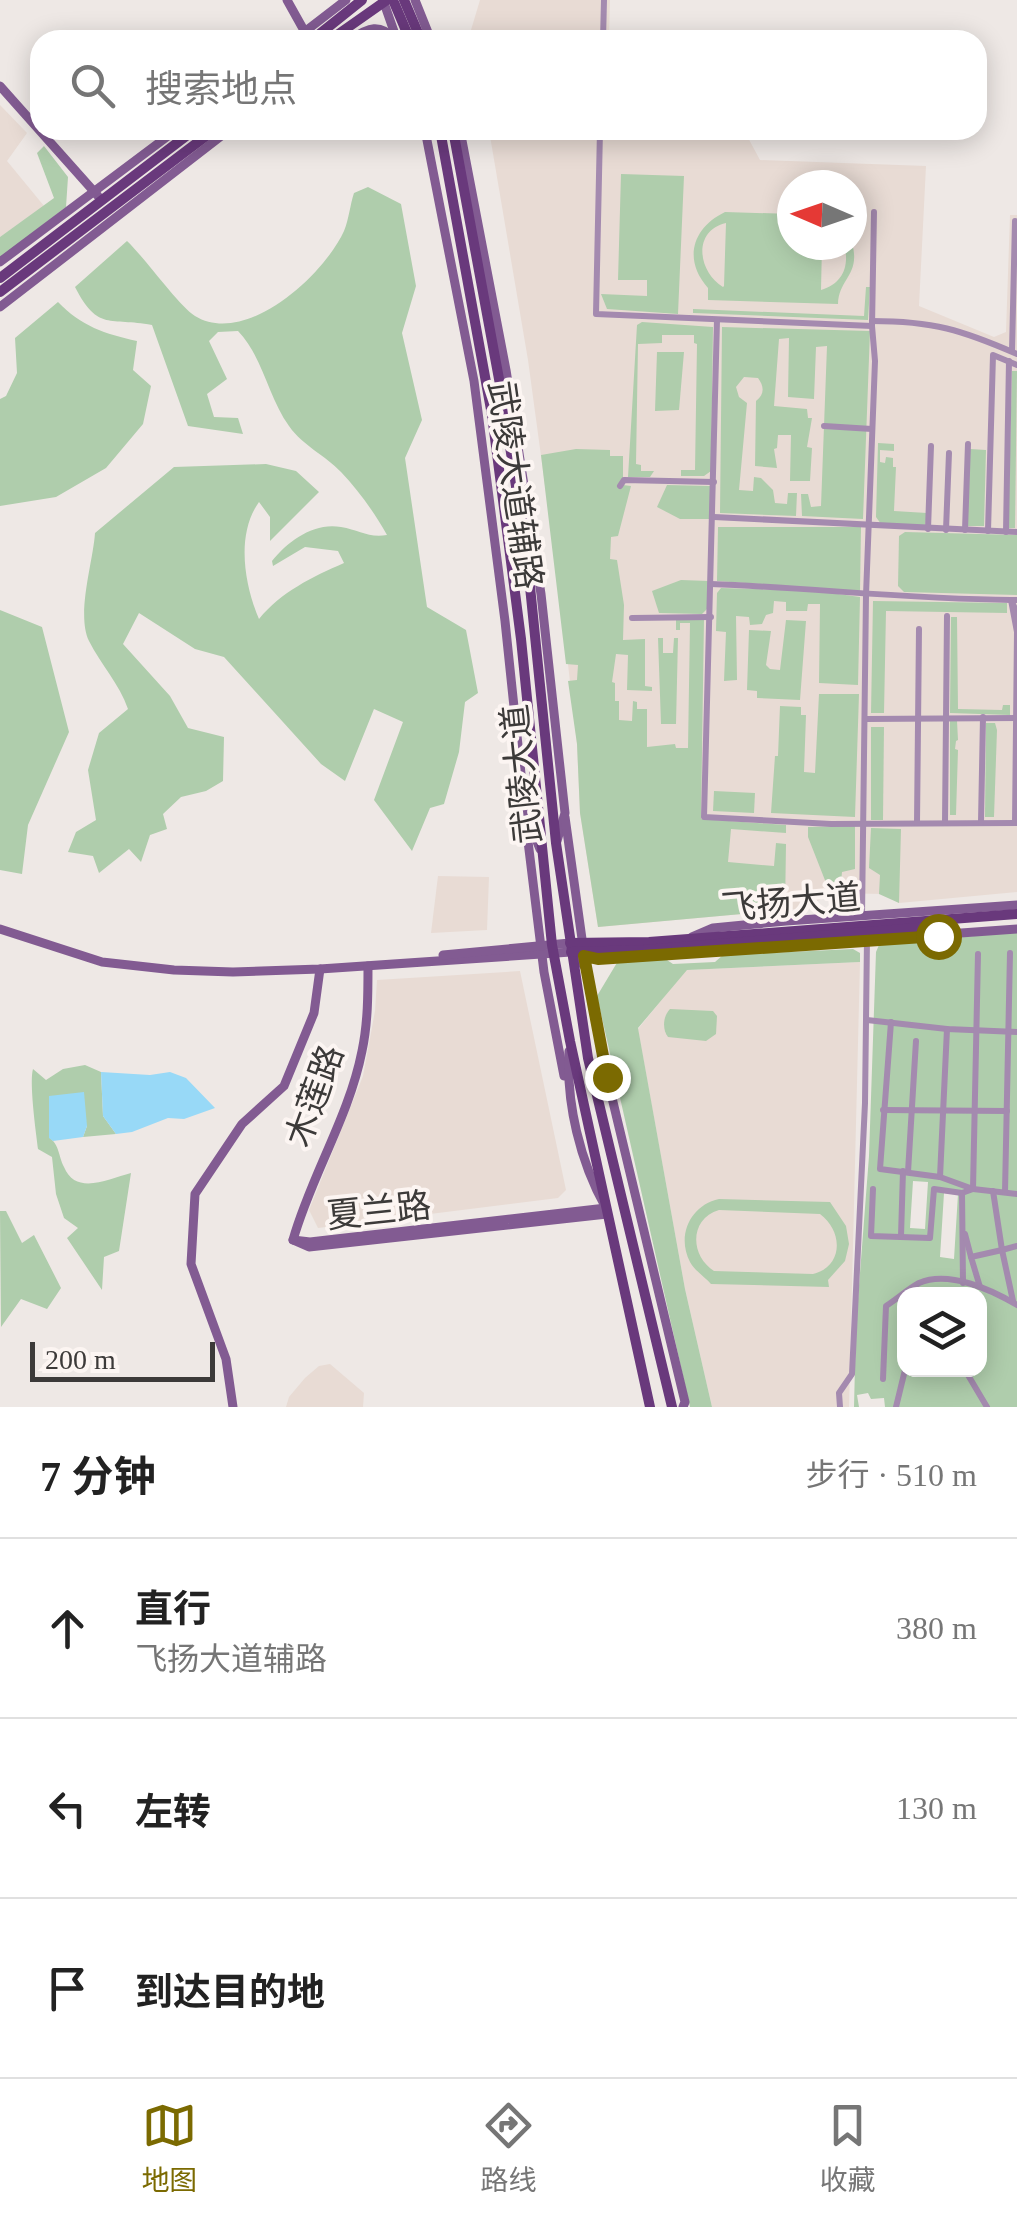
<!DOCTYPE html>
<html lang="zh">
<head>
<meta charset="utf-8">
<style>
	:root { --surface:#fff; --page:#f6f6f6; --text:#222; --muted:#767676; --line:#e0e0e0; --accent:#7b6a01 }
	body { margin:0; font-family:"Times New Roman","Noto Sans SC",serif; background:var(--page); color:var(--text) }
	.controls { position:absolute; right:30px; bottom:30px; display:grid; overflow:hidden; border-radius:20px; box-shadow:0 5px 25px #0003 }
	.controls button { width:90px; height:90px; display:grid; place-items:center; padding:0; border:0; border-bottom:2px solid var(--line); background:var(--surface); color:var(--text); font:50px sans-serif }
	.compass { position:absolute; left:777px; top:170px; width:90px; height:90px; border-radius:50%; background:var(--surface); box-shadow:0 5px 25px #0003; rotate:272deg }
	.scale { position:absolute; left:30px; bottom:25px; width:185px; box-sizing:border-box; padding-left:10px; border:5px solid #3c3a39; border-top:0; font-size:28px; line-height:35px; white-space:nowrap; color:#3c3a39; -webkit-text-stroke:8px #fcf5f2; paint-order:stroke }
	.stop { position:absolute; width:30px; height:30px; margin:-22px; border:8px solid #7b6a01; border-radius:50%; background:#fff }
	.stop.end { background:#7b6a01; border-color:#fff; box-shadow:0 2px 10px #0008 }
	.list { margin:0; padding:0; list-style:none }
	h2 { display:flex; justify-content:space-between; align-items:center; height:130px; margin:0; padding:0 40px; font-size:42px }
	h2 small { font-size:32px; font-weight:400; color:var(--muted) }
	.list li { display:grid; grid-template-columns:65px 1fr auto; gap:30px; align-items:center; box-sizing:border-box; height:180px; padding:0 40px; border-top:2px solid var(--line) }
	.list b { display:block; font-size:38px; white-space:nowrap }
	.list p { margin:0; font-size:32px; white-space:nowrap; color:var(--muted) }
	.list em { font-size:32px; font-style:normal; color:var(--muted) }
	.icon { flex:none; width:55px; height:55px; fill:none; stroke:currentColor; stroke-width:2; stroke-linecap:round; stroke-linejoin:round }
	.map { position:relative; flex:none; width:1017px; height:1407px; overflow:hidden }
	.search { position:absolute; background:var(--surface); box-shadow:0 5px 25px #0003; left:30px; right:30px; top:30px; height:110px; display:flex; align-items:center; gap:25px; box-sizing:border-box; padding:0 35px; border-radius:30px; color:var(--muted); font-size:38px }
	.sheet { height:670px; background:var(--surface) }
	nav { display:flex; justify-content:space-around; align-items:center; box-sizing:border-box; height:140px; border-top:2px solid var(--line); background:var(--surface); font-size:28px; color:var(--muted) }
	nav a { display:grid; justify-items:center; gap:5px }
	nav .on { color:var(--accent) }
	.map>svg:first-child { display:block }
	.built { fill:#e8dbd4; fill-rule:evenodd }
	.green { fill:#afcdac; fill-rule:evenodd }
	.water { fill:#98d9f7 }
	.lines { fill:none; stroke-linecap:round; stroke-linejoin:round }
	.street { stroke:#a48aaf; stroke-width:6 }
	.secondary { stroke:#825b92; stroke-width:9 }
	.primary { stroke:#69397c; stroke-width:10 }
	.route { stroke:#7b6a01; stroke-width:12 }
	.labels { text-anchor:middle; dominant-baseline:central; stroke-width:8; stroke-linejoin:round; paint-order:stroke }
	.street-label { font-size:35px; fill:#3c3a39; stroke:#fcf5f2 }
</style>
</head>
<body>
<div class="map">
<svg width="1017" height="1407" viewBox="0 0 1017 1407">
	<rect width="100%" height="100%" fill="#eee8e5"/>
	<!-- built -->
	<g class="built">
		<polygon points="480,0 610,0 609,40 468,40"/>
		<polygon points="0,105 27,133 7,161 44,206 0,237"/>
		<path d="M 489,130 L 733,130 L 746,134 L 760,160 L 926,166 L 919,306 L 994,337 L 1006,332 L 1010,215 L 1017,215 L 1017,892 L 899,903 L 883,894 L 830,893 L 807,908 L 598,927 L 580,813 L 577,744 L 562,611 L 528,360 ZM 792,185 L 852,185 L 852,245 L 792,245 Z"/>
		<polygon points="438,876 489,877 487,930 431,933"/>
		<polygon points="860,962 849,1407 712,1407 685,1289 638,1029 686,970"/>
		<polygon points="520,971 566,1190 558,1198 318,1228 309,1210 363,1076 375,1011 377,980"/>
		<polygon points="330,1364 364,1393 363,1407 286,1407 289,1397 305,1378 319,1366"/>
	</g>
	<!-- green -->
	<g class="green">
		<polygon points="44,146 68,177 66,207 0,258 0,237 54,198 37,153"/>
		<polygon points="621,174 684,176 678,314 607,309 601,294 647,296 647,280 618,280"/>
		<path d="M 368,187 L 401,204 L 416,286 L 402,333 L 422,420 L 405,458 L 427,607 L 466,630 L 478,693 L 465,702 L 459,752 L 444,804 L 430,808 L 412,851 L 374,800 L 403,722 L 374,709 L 345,781 L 321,764 L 224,657 L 195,649 L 139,613 L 123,644 L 170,696 L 188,728 L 224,737 L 223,781 L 206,791 L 181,797 L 163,814 L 167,829 L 150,835 L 141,862 L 129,849 L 99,873 L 93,856 L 68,852 L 76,832 L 96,820 L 88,770 L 99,733 L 128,709 C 119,683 101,665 89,641 C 76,614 93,563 95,533 L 174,467 L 266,464 L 296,471 L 319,492 L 270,541 L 270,517 L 259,502 C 236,534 244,584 259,619 C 281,592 312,577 344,563 L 338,551 L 305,547 L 273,566 L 272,561 C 288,541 314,522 341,527 C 359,530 368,538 387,535 C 374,512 359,491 341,472 C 325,455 303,446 289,426 C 268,397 263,357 238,331 L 218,332 L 209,341 L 227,379 L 207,394 L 214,417 L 238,418 L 243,434 L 188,426 L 152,325 C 110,317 98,332 75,287 L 127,241 C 145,258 178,305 195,316 C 246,347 324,275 344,231 C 349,219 350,205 354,193 Z"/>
		<path d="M 725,212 L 792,214 L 792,245 L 822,245 L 821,290 C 843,284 850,265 844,245 L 852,243 C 861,275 839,278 838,304 L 708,300 L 708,288 C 683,260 692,228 725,212 ZM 726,223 L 724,286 L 723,287 C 698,272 692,231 726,223 Z"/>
		<polygon points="866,287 870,287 868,320 693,313 693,309 864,316"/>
		<path d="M 58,302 C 81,326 105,334 137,341 L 133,370 L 151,386 L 143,424 L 106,468 L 56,497 L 0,506 L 0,399 L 6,396 L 17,373 L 15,338 Z"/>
		<polygon points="642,322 713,327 711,471 704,476 681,476 681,470 695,470 697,344 694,343 694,335 662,335 662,343 638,344 636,464 641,465 641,471 654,471 650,477 628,477 637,325"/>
		<path d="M 722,327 L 870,331 L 863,519 L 802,516 L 801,494 L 808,494 L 811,507 L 821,506 L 827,346 L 816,347 L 814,399 L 788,397 L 789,338 L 779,339 L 774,406 L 807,409 L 808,418 L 812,418 L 807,447 L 812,448 L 810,481 L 790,481 L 791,435 L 778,435 L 777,448 L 774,449 L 777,468 L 755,466 L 756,401 C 765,394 764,386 758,378 L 744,377 L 736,387 L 739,397 L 747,403 L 739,490 L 753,491 L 754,477 L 761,478 L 773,490 L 775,503 L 787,504 L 788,493 L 797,493 L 796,516 L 720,513 Z"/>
		<polygon points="657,352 684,352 679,410 655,411"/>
		<polygon points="1012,371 1017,371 1015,528 1008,528"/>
		<polygon points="878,443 894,444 894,451 880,450 880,462 885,463 886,457 893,458 893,467 896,467 894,511 927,513 925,526 881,524 876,517"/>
		<polygon points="576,449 610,450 610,456 623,456 623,485 631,486 618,536 611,537 610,559 617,560 624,605 623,640 645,639 645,686 652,687 652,691 627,690 628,655 616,654 612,682 615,683 615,701 619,701 619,720 632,721 633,701 637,702 637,709 647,709 647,747 675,744 676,748 688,748 690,623 680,623 680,630 676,630 676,619 704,619 701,819 786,825 786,833 731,829 728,862 774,866 776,843 786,844 785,910 598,927 580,813 577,744 568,681 577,680 578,665 566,664 541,455"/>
		<polygon points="970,449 986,450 984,526 967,526"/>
		<polygon points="667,485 710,486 710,519 680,519 657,507"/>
		<polygon points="718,527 861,527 860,591 717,581"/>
		<polygon points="905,532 1017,535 1017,595 904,592 898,586 899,536"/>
		<polygon points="681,580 709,581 707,609 702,614 659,613 652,591"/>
		<polygon points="721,588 816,591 860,597 858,685 819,683 820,604 808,604 807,611 786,611 786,602 774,601 773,613 766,615 762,624 750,625 749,617 736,616 737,680 724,681 726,632 716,631 717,593"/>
		<polygon points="873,601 1007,603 1007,613 886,611 884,713 871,713"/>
		<polygon points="0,610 42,627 69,732 28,825 22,874 0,870"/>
		<polygon points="951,617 957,617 958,709 1002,710 1003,705 1010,705 1010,715 950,713"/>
		<polygon points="786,620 806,621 800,700 757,698 757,691 747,690 749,630 771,631 766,665 770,669 780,670"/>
		<polygon points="658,638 663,638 663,653 673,653 674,638 678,638 676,724 661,724"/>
		<polygon points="819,694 859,694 855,817 771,813 775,756 778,756 780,706 801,707 801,715 806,715 804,772 815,773"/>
		<polygon points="950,721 957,721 958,740 956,741 955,749 958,750 956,815 950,815"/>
		<polygon points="986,723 995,723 997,730 994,817 985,817"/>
		<polygon points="871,727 884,727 883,820 871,820"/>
		<polygon points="714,791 755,793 754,813 713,811"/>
		<polygon points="855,826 855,869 842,872 840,893 830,893 808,837 808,827"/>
		<polygon points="871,828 901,829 899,903 879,894 880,875 869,868"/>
		<path d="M 1017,932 L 1017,1407 L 885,1407 L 884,1398 L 871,1399 L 868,1393 L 857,1395 L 859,1407 L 854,1407 L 856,1325 L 869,1156 L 876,952 L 879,945 ZM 913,1181 L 928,1182 L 925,1229 L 910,1228 ZM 944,1193 L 958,1194 L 954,1259 L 940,1257 ZM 904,1294 L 980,1294 L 980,1370 L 904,1370 Z"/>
		<polygon points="853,949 860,953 860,962 687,970 638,1028 685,1289 712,1407 690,1407 597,996 618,961 664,958 673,964 715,962 723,955"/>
		<path d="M 670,1009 L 713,1011 L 717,1016 L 716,1034 L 706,1041 L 668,1037 C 662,1029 663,1016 670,1009 Z"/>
		<path d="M 85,1065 L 101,1072 L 103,1116 L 116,1134 L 83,1137 L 87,1126 L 49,1096 L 49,1137 C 60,1146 58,1155 64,1167 C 76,1196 108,1179 131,1173 L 119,1251 L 104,1257 L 102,1290 L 67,1238 L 78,1228 L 64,1218 L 56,1194 L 52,1157 L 38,1149 C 36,1132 29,1083 33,1069 L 46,1080 L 63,1069 Z"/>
		<path d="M 719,1199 L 830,1202 L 846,1226 L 849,1244 L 845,1261 L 828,1280 L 829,1287 L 711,1284 C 706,1278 695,1271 690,1262 C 676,1235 691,1205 719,1199 ZM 719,1210 L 820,1214 C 843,1231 844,1266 813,1274 L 714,1271 C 690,1256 689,1219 719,1210 Z"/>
		<polygon points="0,1211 6,1211 22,1243 34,1235 61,1288 47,1309 21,1299 1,1327"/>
	</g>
	<!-- water -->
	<g class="water">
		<polygon points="101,1072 150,1075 170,1072 186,1078 215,1108 184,1119 168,1118 132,1132 116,1134 103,1116"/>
		<polygon points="84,1092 87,1126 83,1137 53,1141 49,1138 49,1096"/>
	</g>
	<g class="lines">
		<!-- street -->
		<g class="street">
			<polyline points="603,40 604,0"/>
			<polyline points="600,130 596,314 872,326"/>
			<polyline points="717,320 704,817 831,824 1017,823"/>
			<path d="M 872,321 C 933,321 962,330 1017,354"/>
			<polyline points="1012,351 1015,221"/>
			<polyline points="824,426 872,429"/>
			<polyline points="620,486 624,480 714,482"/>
			<polyline points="714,517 1017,532"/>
			<polyline points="928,529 931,446"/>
			<polyline points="946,530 949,453"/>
			<polyline points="965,530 968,444"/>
			<polyline points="988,531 993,355 1017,365"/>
			<polyline points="1006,532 1009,361"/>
			<path d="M 711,584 C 812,588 911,599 1011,600 L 1017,613"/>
			<polyline points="632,618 711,617"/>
			<polyline points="865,719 1017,718"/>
			<polyline points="981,822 983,717"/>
			<polyline points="917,823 919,629"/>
			<polyline points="945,823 947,616"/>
			<polyline points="1015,823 1017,632 1011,600 1017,600"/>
			<polyline points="862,916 866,595 875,361 872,326 874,212"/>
			<polyline points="867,1020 947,1029 1017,1032"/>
			<polyline points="891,1022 880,1169 940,1177 973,1189 1017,1194"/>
			<polyline points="883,1110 1007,1111"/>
			<polyline points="908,1172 916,1041"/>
			<polyline points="940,1177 947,1029"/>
			<polyline points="873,1189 871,1236 930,1238 934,1189 962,1193 973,1189 978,954"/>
			<polyline points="993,1191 1002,1250 1017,1246"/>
			<polyline points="1005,1192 1010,953"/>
			<polyline points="962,1193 963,1283"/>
			<polyline points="965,1234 971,1257"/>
			<polyline points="901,1236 903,1171"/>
			<polyline points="980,1287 971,1257 1002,1250 1013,1301"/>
			<polyline points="965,1370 987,1407"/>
			<path d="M 883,1379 L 886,1306 C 897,1299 908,1289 919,1283 C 949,1270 992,1290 1017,1305"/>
			<polyline points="840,1407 839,1393 852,1374 865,1103 867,938"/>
			<polyline points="896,1407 905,1370"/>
		</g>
		<!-- secondary -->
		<g class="secondary">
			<polyline points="287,0 306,34"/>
			<polyline points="383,0 397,40"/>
			<polyline points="415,0 431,40"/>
			<polyline points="294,40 346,0"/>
			<path d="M 350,40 C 369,27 379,23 397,40"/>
			<polyline points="0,86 98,196"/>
			<polyline points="425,130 474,381 505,621 525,812 540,849"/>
			<polyline points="460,130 506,370 541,594 565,813 557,841"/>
			<polyline points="0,262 176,130"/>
			<polyline points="0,307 229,130"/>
			<polyline points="565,817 583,946"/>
			<polyline points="526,825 544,972 564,1076"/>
			<polyline points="0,929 102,962 174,970 233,972 320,969 571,952 598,959 1017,929"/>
			<polyline points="692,937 713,928 786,921 1017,905"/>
			<polyline points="573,954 586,968 607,1077 685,1402 683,1407"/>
			<polyline points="443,955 570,943"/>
			<path d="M 569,1051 C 566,1103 580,1162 606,1208 L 310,1242 L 293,1240 L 309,1247 L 607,1214"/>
			<path d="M 293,1240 C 311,1176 349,1117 362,1051 C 368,1023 368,994 368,966"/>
			<polyline points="233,1407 226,1359 191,1264 195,1194 242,1124 284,1086 314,1013 320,969"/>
		</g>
		<!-- primary -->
		<g class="primary">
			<polyline points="393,0 410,40"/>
			<polyline points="404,0 421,40"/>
			<polyline points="312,40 362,0"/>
			<polyline points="330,40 387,0"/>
			<polyline points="440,130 492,415 521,639 552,945 570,1041 650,1407"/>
			<polyline points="453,130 504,406 528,567 556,843 588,1058 672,1407"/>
			<polyline points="0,278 194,130"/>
			<polyline points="0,292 214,130"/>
			<polyline points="570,943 649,942 1017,914"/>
			<polyline points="571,952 644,950 929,927"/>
		</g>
	</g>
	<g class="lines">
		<!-- route -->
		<polyline class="route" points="607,1077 584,956 598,959 938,936"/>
	</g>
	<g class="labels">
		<!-- street labels -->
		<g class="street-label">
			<text transform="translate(515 485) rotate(82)">武陵大道辅路</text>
			<text transform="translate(522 774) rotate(-96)">武陵大道</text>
			<text transform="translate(791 903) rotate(-5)">飞扬大道</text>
			<text transform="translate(315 1096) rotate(-70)">木莲路</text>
			<text transform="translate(379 1211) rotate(-6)">夏兰路</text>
		</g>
	</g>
</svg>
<div class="controls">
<button><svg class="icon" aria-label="layers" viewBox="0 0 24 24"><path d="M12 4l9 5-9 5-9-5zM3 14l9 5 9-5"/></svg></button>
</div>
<svg class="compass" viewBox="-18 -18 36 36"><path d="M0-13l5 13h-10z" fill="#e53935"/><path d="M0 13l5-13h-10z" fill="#767676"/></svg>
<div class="scale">200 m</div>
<div class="stop" style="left:938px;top:936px"></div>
<div class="stop end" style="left:607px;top:1077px"></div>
<div class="search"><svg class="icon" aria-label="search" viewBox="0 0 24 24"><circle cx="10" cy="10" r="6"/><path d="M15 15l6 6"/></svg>搜索地点</div>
</div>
<section class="sheet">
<h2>7 分钟<small>步行 · 510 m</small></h2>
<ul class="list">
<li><svg class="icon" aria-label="ahead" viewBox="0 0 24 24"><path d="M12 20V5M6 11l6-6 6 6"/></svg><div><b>直行</b><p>飞扬大道辅路</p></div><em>380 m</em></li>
<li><svg class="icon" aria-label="left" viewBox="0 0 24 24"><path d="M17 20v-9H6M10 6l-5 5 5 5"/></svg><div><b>左转</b></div><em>130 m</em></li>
<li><svg class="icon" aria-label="arrive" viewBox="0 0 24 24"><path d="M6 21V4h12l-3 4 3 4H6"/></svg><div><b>到达目的地</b></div></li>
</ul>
</section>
<nav>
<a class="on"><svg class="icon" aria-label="map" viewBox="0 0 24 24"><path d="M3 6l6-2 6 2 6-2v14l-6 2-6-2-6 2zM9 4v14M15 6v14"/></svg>地图</a>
<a><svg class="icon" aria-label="directions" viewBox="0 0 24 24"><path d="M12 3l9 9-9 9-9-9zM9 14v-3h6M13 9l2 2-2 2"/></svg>路线</a>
<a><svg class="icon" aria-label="saved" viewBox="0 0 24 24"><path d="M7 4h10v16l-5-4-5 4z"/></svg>收藏</a>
</nav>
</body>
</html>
